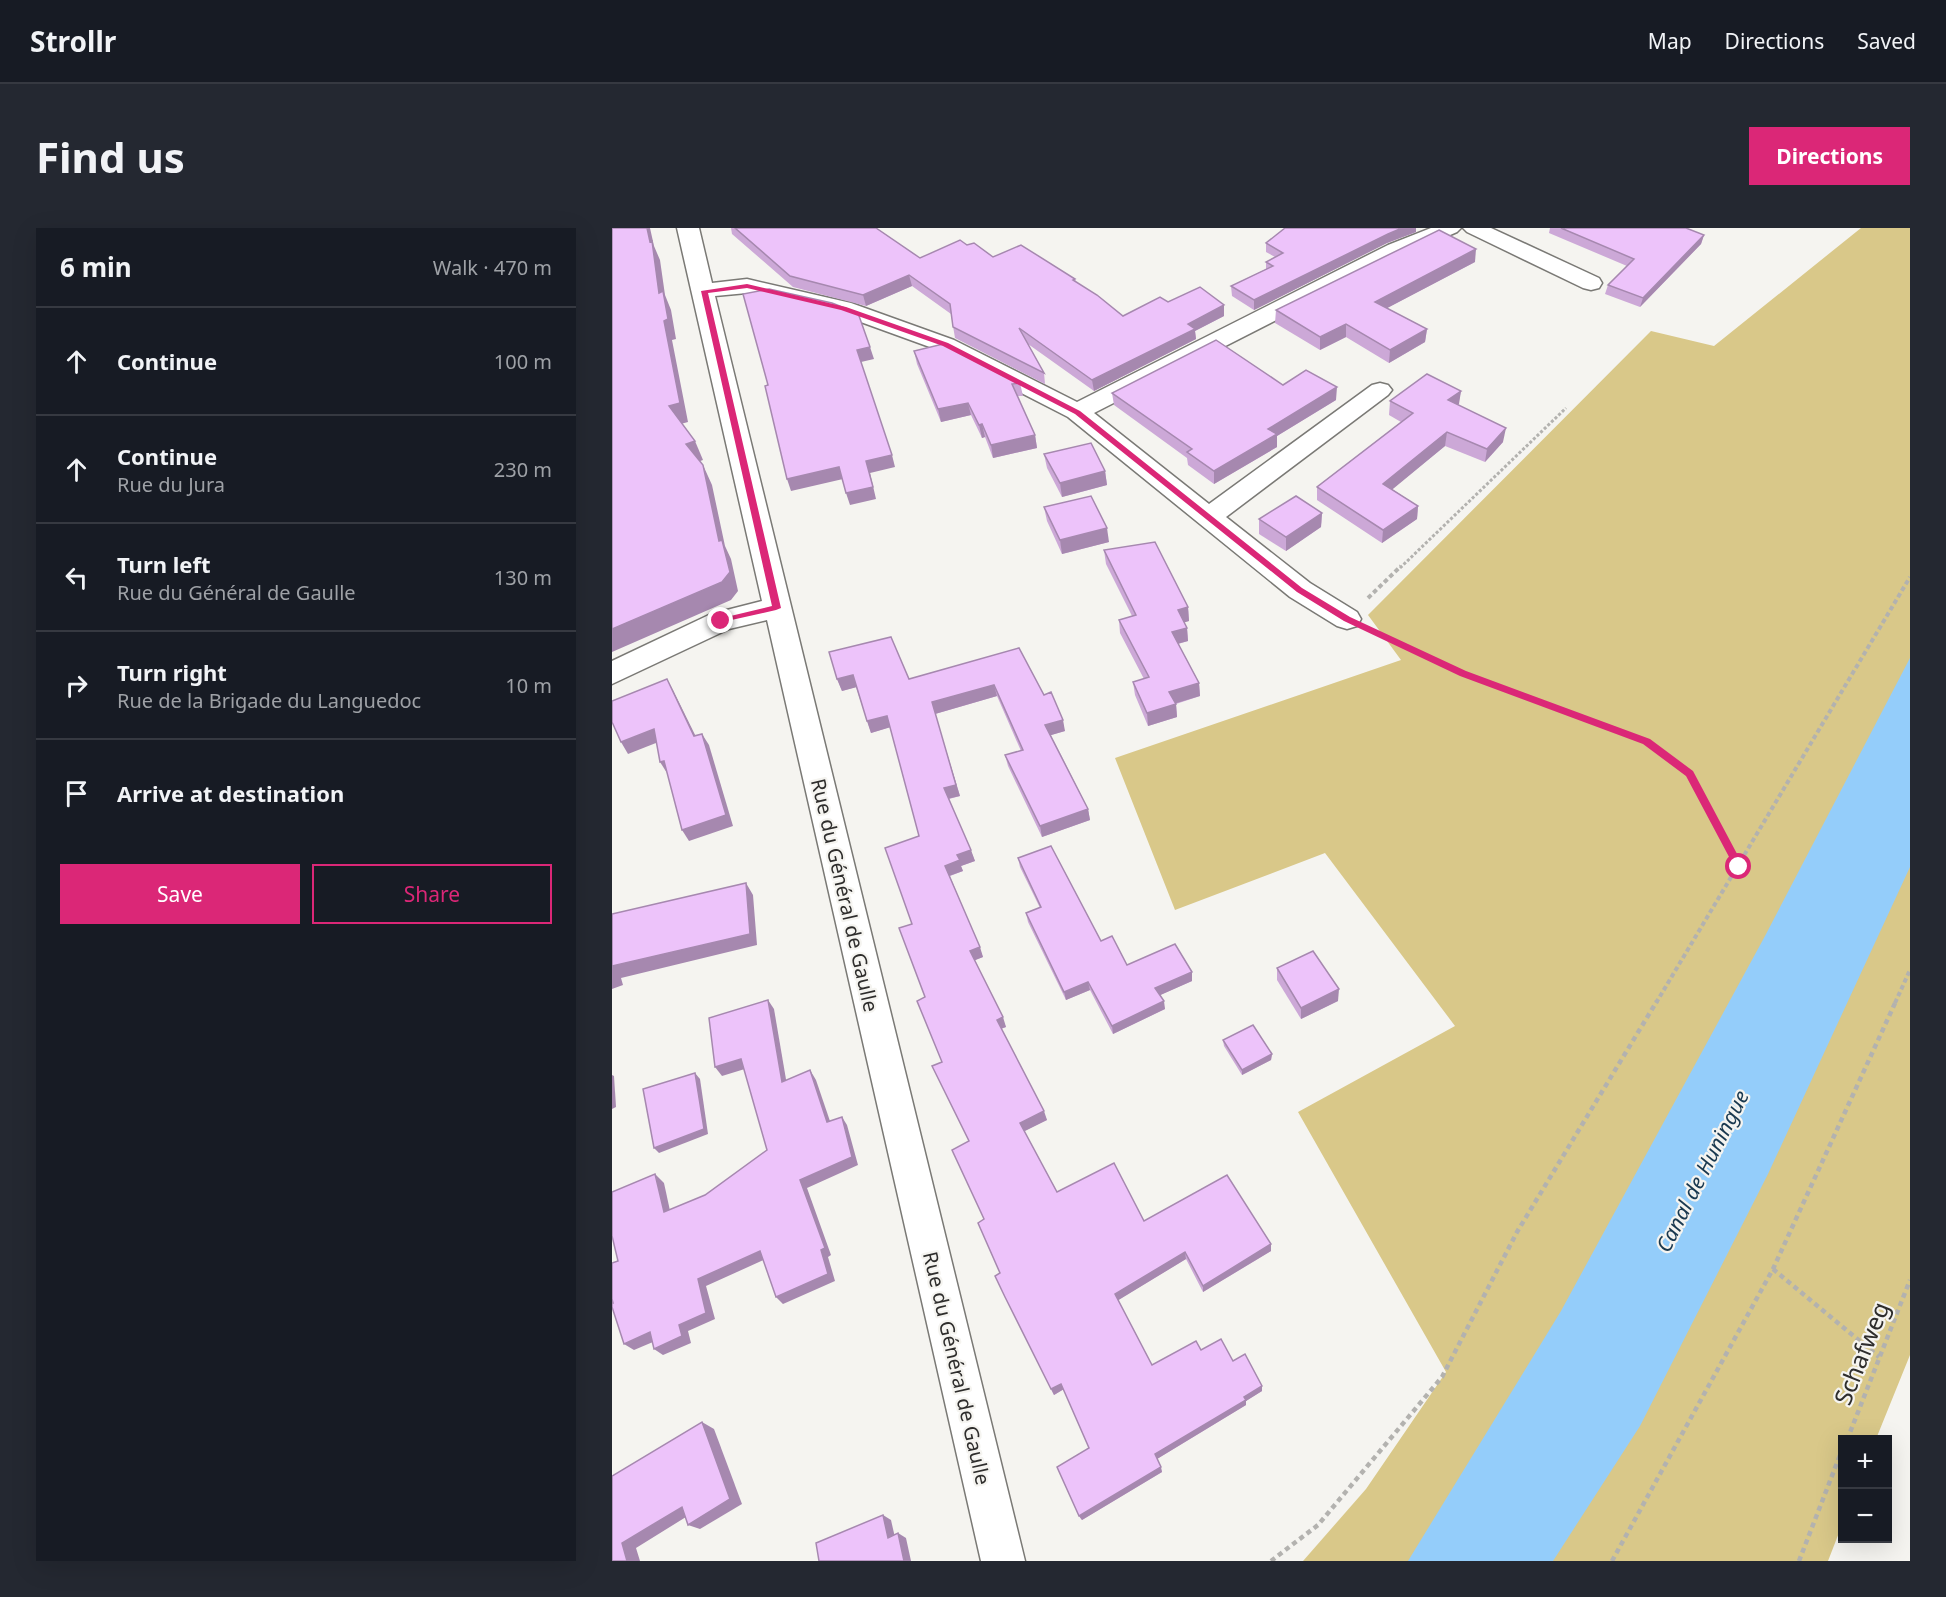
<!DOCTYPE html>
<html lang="en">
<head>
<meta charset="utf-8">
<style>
	:root { --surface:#171b24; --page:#242831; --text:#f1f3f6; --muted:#9ea1a6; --line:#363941; --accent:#db2777 }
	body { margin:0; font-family:"Noto Sans",sans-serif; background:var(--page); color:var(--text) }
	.controls { position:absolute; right:18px; bottom:18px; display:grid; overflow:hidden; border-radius:0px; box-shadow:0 6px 24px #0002 }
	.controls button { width:54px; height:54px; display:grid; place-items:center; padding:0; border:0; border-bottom:2px solid var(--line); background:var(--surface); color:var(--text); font:30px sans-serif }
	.stop { position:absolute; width:18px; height:18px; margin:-14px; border:4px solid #db2777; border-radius:50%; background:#fff }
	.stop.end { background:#db2777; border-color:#fff; box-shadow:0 2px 6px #0008 }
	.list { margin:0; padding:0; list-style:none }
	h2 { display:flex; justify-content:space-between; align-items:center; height:78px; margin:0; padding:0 24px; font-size:26px }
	h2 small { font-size:20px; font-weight:400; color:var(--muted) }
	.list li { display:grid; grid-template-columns:39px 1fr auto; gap:18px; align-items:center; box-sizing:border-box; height:108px; padding:0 24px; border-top:2px solid var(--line) }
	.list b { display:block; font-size:22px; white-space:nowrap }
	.list p { margin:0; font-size:20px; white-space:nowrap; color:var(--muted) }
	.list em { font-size:20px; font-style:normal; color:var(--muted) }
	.actions { display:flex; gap:12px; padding:18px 24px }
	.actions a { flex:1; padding:14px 0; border:2px solid var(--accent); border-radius:0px; text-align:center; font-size:21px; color:var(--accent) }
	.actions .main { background:var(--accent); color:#fff }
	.icon { flex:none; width:33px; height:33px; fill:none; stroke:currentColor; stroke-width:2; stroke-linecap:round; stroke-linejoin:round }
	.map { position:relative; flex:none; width:1298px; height:1333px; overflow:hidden; border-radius:0px }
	header { display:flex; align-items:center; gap:36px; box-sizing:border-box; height:84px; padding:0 30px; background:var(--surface); border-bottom:2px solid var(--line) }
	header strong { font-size:28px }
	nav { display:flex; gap:33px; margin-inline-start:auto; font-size:21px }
	.intro { display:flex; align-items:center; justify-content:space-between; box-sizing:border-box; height:144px; padding:0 36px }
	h1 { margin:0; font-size:42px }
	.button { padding:15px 27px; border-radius:0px; background:var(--accent); color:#fff; font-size:21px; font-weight:700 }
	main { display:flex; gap:36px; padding:0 36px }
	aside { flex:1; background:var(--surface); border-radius:0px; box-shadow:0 6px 24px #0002 }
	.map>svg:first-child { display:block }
	.green { fill:#d9c889 }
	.water { fill:#94cdfa }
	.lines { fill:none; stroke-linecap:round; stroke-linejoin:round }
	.minor-casing { stroke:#7a7975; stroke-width:3 }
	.path-far2 { stroke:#b3b2af; stroke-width:3; stroke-dasharray:3 2; stroke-linecap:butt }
	.path-far1 { stroke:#b3b2af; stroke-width:4; stroke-dasharray:4.5 3; stroke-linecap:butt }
	.path { stroke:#b3b2af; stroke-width:4.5; stroke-dasharray:5 4; stroke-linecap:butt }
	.minor { fill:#fff; fill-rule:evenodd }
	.wall { fill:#cca8d7 }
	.shaded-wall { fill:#a688af }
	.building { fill:#edc3fa; stroke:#a688af; stroke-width:1.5 }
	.route { fill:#db2777 }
	.labels { text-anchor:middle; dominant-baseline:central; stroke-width:4.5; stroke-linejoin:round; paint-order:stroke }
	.street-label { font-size:20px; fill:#2e2d2c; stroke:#f5f4f0 }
	.water-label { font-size:21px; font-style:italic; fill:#193950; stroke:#f5f4f0 }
	.near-street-label { font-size:24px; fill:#2e2d2c; stroke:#f5f4f0 }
</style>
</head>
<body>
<header>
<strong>Strollr</strong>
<nav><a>Map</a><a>Directions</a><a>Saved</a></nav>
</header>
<div class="intro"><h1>Find us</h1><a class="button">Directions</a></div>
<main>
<aside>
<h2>6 min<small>Walk · 470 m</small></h2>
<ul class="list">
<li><svg class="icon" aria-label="ahead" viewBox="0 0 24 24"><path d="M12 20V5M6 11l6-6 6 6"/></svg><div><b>Continue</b></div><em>100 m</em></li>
<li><svg class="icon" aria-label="ahead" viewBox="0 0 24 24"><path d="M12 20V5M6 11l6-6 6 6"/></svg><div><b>Continue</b><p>Rue du Jura</p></div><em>230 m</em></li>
<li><svg class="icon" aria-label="left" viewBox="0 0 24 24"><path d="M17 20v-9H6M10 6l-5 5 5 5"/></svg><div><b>Turn left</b><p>Rue du Général de Gaulle</p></div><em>130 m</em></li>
<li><svg class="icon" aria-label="right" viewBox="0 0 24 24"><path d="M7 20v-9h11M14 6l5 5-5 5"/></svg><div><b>Turn right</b><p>Rue de la Brigade du Languedoc</p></div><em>10 m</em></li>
<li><svg class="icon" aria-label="arrive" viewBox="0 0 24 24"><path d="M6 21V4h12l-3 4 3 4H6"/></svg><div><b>Arrive at destination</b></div></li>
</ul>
<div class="actions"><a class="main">Save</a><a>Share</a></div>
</aside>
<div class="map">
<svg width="1298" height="1333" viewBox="0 0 1298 1333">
	<rect width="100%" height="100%" fill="#f5f4f0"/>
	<!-- green -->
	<polygon class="green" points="1249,0 1298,0 1298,1127 1264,1211 1230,1212 1230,1297 1216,1333 691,1333 754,1261 834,1144 686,884 843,798 713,625 563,682 503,530 789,432 756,387 1039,103 1102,118"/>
	<!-- water -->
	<polygon class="water" points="1298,430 1298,639 1156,946 1028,1198 941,1333 796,1333 949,1083 1153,708"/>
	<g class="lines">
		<defs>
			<g id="minor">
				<polygon points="65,0 87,0 100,55 135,51 239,75 342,112 465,174 776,17 819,0 849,0 845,4 792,27 482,185 597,276 760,157 768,155 776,157 780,162 776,167 614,289 698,355 745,384 749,391 745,398 735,401 725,398 678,369 456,189 326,122 224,85 135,65 103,68 413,1333 369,1333 155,392 117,401 0,456 0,433 99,386 150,373"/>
				<polygon points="851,0 879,0 987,50 990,55 987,60 979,62 971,60 855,4"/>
			</g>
		</defs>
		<!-- minor casing -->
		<use href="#minor" class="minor-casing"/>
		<!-- path-far2 -->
		<polyline class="path-far2" points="788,340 954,180"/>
		<!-- path-far1 -->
		<g class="path-far1">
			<polyline points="756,370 789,338"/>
			<polyline points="761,403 851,446 1034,513 1078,545 1127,639"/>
			<polyline points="1044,775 1298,349"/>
			<polyline points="1283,775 1298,742"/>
		</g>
		<!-- path -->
		<g class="path">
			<polyline points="1161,1041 1267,1129"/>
			<polyline points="1235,1212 1298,1052"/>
			<polyline points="659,1333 706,1297 830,1149 905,1004 1045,773"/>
			<polyline points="1000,1333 1161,1041 1284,773"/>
			<polyline points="1187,1333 1230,1222"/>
		</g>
		<!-- minor -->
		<use href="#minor" class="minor"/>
	</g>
	<!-- wall -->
	<g class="wall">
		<polygon points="119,0 264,0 308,30 355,17 381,29 463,51 464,54 511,88 556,74 612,77 612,88 583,103 584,111 482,163 416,116 432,145 433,156 343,110 339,86 300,58 254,78 181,59 120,6"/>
		<polygon points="938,0 1074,0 1092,7 1089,16 1028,79 993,66 996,57 1015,38 937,5"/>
		<polygon points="804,4 775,15 642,82 620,68 619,58 654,41 654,34 663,29 654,24 654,15"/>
		<polygon points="863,34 775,80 815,101 813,114 777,135 734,109 708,122 663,95 664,82"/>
		<polygon points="302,123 408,155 411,168 405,168 423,207 425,220 381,230 373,209 370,210 359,187 329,194 305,136"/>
		<polygon points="671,157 724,172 665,208 665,219 602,256 576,237 575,230 502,177 500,165"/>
		<polygon points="849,163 846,177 891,214 873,234 833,218 780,261 806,278 805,291 770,315 705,272 705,259 789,194 777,187 778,173"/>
		<polygon points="432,226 493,243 495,257 450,269 435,240"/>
		<polygon points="432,279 497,314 450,326 435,293"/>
		<polygon points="710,285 709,299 674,323 647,306 647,291"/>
		<polygon points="492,322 576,379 577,393 572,394 575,400 576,413 566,416 587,455 588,468 564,476 565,489 536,498 523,467 521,454 532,451 508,405 507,392 520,388 494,336"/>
		<polygon points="407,420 432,467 453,503 439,507 476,581 478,592 430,609 396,538 393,527 409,523 385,468 323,486 348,568 337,571 363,633 349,638 351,643 338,648 371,729 363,732 394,799 389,801 435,892 412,903 445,964 532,993 659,1016 659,1023 591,1064 574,1031 506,1072 540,1137 589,1122 621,1133 650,1163 634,1173 634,1177 545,1231 550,1244 470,1292 467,1288 477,1220 452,1161 442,1167 439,1161 388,1045 372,991 357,913 330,834 313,769 300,696 307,608 278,499 259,505 244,459 230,463 225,451 297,451"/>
		<polygon points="406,630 489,713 515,737 580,753 548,767 553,781 501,806 478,762 454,772 416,694 414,685 428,680 408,639"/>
		<polygon points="665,740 726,773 689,791 665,752"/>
		<polygon points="611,812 660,826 659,832 630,847 612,818"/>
	</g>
	<!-- shaded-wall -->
	<g class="shaded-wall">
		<polygon points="35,0 38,0 42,18 48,32 53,67 59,82 64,111 60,112 76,194 65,197 57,178 38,14"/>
		<polygon points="790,0 804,0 804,4 775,15 642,82 642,72 776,6"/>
		<polygon points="1092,7 1089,16 1028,79 1031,70"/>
		<polygon points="864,21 863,34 762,87 763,74"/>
		<polygon points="297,47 300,58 254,78 251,67"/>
		<polygon points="612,77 612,88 583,103 584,111 482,163 480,152 576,96"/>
		<polygon points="734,96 734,109 708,122 708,109"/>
		<polygon points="815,101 813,114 777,135 778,122"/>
		<polygon points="258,119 262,131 249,134 245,122"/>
		<polygon points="725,159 724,172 665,208 665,219 602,256 602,243 656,201"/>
		<polygon points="849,163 847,176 834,186 836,172"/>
		<polygon points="356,175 359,187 329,194 326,181"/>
		<polygon points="370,196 373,209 370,210 367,197"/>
		<polygon points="894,200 891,214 873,234 875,221"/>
		<polygon points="835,204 833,218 770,270 771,256"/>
		<polygon points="423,207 425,220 381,230 379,217"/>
		<polygon points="83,213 91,232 83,235 74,216"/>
		<polygon points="280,227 283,239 258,245 264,271 238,277 234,265 254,233"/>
		<polygon points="91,237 100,257 113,318 119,331 126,363 119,372 0,424 0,401 107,313"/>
		<polygon points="227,239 231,251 179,263 175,251"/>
		<polygon points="493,243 495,257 450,269 448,255"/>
		<polygon points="806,278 805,291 770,315 771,302"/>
		<polygon points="710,285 709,299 674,323 674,309"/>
		<polygon points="495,300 497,314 450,326 448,312"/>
		<polygon points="576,379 577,393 567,396 566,382"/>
		<polygon points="575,400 576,413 561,417 560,404"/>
		<polygon points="241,447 245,459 230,463 225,451"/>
		<polygon points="55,451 61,462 89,519 82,508"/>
		<polygon points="587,455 588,468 558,477 557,464"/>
		<polygon points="382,457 385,468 323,486 348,568 335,571 332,560 320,474"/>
		<polygon points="564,476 565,489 536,498 535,485"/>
		<polygon points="275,488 279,499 259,505 255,493"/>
		<polygon points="451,492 453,503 436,508 433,497"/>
		<polygon points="42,501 49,513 16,526 9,514"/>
		<polygon points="90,506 97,517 121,598 77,613 70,602"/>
		<polygon points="52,533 55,545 48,534"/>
		<polygon points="476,581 478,592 430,609 428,598"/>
		<polygon points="359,622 363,633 349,638 351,643 337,648 333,638 345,627"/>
		<polygon points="134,655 141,667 145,717 9,750 11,757 0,761 0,738"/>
		<polygon points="368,719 371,729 361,733 358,723"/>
		<polygon points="580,744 580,753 544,769 543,760"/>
		<polygon points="476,754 478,762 454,772 452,764"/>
		<polygon points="727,761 726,773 689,791 689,780"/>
		<polygon points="156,772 162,781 176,863 170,854"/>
		<polygon points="552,773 553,781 501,806 500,798"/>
		<polygon points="391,789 394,799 388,801 385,792"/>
		<polygon points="660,826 659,832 630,847 630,842"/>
		<polygon points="129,831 136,840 110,848 103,839"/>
		<polygon points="198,842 204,852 221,902 215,894"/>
		<polygon points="83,845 88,851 96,906 47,925 42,920"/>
		<polygon points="0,847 2,848 4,879 0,881"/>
		<polygon points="432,883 435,892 411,904 408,895"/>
		<polygon points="230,889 235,897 246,937 195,960 219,1027 216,1029 223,1053 171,1076 164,1069 188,952"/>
		<polygon points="43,946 52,955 60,992 52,984"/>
		<polygon points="659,1016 659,1023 591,1064 591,1058"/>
		<polygon points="148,1023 156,1030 94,1058 103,1091 76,1103 79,1115 51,1127 42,1121 67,1097 86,1051"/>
		<polygon points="573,1024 574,1031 505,1073 503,1066"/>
		<polygon points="38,1104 48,1111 22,1122 12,1116"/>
		<polygon points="449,1156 452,1161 442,1167 439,1161"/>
		<polygon points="650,1158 650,1163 634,1173 634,1177 545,1231 543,1226"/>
		<polygon points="90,1194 102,1201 130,1276 88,1301 76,1297"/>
		<polygon points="549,1239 550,1244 470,1292 467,1288"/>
		<polygon points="70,1279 82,1284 24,1320 28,1333 15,1333 10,1315"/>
		<polygon points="271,1287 279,1292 284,1314 276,1310"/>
		<polygon points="286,1305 294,1310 299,1333 292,1333"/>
	</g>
	<!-- building -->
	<g class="building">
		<polygon points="0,0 35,0 38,14 40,13 47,65 51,63 56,91 52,93 68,175 57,178 83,213 74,216 91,237 107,313 110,312 118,344 110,354 0,401"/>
		<polygon points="123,0 264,0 308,30 348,12 355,17 362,15 381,29 409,17 463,51 461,52 485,67 511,88 548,69 556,74 588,59 612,77 576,96 583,101 480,152 407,100 432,145 341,99 338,76 297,47 251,67 178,48"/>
		<polygon points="673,0 790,0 776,6 642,72 619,58 661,38 654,34 671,25 654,15"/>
		<polygon points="949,0 1074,0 1092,7 1031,70 996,57 1022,31"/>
		<polygon points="827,2 864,21 763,74 815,101 778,122 734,96 708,109 664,82"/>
		<polygon points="157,61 220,75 246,85 258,119 245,122 280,227 254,233 261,259 234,265 227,239 175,251 153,158 156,157 131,66"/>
		<polygon points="604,112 671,157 694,142 725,159 656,201 665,206 602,243 575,224 580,221 500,165"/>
		<polygon points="331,116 408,155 400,156 423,207 379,217 370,196 367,197 356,175 326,181 302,123"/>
		<polygon points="815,146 849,163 836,172 894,200 875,221 835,204 771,256 806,278 771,302 705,259 801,185 778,173"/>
		<polygon points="479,215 493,243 448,255 432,226"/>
		<polygon points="479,268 495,300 448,312 432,279"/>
		<polygon points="684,268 710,285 674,309 647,291"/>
		<polygon points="543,314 576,379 566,382 575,400 560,404 587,455 557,464 564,476 535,485 521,454 537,449 507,392 524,387 492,322"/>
		<polygon points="279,409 297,451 407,420 432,467 439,464 451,492 433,497 476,581 428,598 393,527 411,522 382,457 320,474 344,557 332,560 359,622 345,627 348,632 333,638 368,719 358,723 391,789 385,792 432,883 408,895 445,964 502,935 532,993 615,947 659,1016 591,1058 573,1024 503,1066 540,1137 584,1113 589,1122 609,1111 621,1133 633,1126 650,1158 632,1169 634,1172 543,1226 549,1239 467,1288 445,1239 477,1220 449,1156 439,1161 393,1069 383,1048 388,1045 366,995 372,991 340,922 357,913 320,838 330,834 305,773 313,769 287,700 300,696 273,620 307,608 275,488 255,493 241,447 225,451 217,424"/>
		<polygon points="55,451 82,508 90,506 114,587 70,602 52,533 48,534 42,501 9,514 0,494 0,473"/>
		<polygon points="439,618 489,713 500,708 515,737 563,716 580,744 543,760 552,773 500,798 476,754 452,764 414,685 429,679 406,630"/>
		<polygon points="134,655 138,706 0,738 0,686"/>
		<polygon points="701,723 727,761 689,780 665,740"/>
		<polygon points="156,772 170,854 198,842 215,894 230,889 240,929 188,952 213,1020 209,1022 216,1046 164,1069 148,1023 86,1051 94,1085 67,1097 70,1108 42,1121 38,1104 12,1116 0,1079 0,1075 1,1075 0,1071 0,1035 6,1033 0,1008 0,964 43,946 52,984 93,967 155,922 129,831 103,839 97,790"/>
		<polygon points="641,797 660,826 630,842 611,812"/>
		<polygon points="83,845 92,901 42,920 31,861"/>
		<polygon points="90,1194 118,1271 76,1297 70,1279 10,1315 15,1333 0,1333 0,1248"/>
		<polygon points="271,1287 276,1310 286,1305 292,1333 207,1333 204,1315"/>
	</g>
	<!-- route -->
	<polygon class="route" points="135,56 234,79 336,115 468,183 690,360 738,389 854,443 1038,511 1081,543 1132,639 1130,642 1124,642 1074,548 1031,516 848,448 732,393 685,364 463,186 331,118 229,82 135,60 96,65 169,380 164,382 106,395 106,391 160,378 89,63"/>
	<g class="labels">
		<!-- street labels -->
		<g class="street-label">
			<text transform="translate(233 667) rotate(77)">Rue du Général de Gaulle</text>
			<text transform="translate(345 1140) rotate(77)">Rue du Général de Gaulle</text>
		</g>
		<!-- water labels -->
		<g class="water-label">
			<text transform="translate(1090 943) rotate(-63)">Canal de Huningue</text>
		</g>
		<!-- near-street labels -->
		<g class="near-street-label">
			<text transform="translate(1249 1125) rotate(-68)">Schafweg</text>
		</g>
	</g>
</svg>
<div class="controls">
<button>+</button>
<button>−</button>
</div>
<div class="stop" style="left:1127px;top:639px"></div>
<div class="stop end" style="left:109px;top:393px"></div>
</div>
</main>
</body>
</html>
